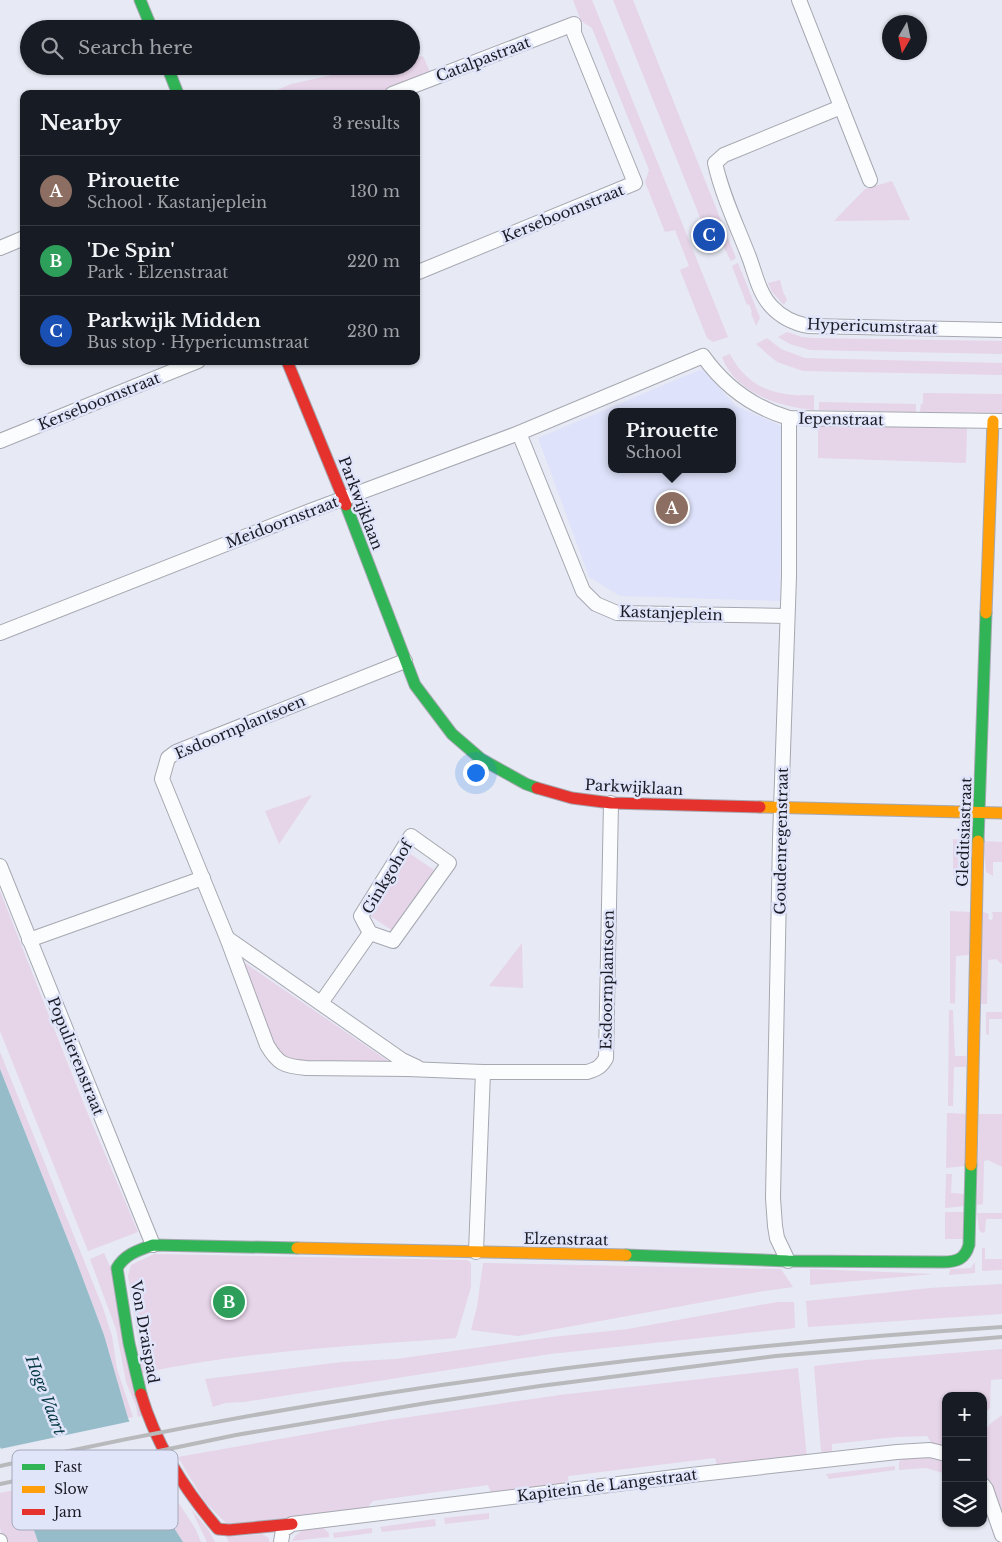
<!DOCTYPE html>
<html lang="en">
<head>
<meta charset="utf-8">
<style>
	:root { --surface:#171b24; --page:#20242c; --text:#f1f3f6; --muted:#9ea1a6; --line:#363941; --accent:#7c3aed }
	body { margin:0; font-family:"Libre Baskerville",serif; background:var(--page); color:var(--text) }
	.controls { position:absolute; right:15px; bottom:15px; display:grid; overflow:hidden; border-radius:10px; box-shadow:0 1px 4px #0004 }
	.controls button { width:45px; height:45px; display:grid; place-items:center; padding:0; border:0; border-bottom:1px solid var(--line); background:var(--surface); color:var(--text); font:25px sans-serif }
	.compass { position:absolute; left:882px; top:15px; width:45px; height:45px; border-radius:50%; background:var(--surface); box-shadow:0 1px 4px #0004; rotate:189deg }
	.you { position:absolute; left:475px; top:772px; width:18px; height:18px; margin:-12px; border:4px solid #fff; border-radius:50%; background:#1a73e8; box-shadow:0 0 0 8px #1a73e833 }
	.badge { display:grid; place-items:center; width:32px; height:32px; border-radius:50%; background:var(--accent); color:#fff; font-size:16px; font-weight:700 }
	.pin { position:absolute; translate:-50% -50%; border:2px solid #fff; box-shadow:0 1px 5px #0006 }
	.popup { position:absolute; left:608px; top:408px; width:128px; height:65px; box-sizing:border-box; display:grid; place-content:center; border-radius:10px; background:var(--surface); filter:drop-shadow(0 1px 4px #0005); font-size:16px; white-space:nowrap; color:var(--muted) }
	.popup b { font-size:19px; color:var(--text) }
	.popup::after { content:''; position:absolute; left:50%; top:100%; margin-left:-10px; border:10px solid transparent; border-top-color:var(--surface) }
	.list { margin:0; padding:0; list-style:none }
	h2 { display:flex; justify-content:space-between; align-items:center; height:65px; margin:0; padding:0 20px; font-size:21px }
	h2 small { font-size:16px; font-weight:400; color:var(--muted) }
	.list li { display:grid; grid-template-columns:32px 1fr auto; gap:15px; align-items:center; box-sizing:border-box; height:70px; padding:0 20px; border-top:1px solid var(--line) }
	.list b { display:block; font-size:19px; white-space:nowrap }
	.list p { margin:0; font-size:16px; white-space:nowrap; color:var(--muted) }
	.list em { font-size:16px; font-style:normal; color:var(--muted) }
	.icon { flex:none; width:28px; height:28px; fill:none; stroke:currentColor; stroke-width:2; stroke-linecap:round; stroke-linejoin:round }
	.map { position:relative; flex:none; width:1002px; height:1542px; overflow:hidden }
	.search { position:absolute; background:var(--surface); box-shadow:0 1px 4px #0004; left:20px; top:20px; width:400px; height:55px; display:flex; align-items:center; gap:12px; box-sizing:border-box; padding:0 18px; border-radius:28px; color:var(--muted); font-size:19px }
	.panel { position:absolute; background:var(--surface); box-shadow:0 1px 4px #0004; left:20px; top:90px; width:400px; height:275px; border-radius:10px }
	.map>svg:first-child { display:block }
	.built { fill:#dee2fa; fill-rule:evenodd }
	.green { fill:#e6d4e8 }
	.water { fill:#96bcca }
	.pier { fill:#e7e9f4 }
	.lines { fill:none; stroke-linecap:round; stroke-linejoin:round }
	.street-casing { stroke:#a6a8b1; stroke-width:16 }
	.fast-casing { stroke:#a6a8b1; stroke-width:13 }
	.slow-casing { stroke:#a6a8b1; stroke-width:13 }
	.jam-casing { stroke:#a6a8b1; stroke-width:13 }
	.street { stroke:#fbfcfd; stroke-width:14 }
	.fast { stroke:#30b455; stroke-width:11 }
	.slow { stroke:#ff9f0a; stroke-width:11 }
	.jam { stroke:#e5322d; stroke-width:11 }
	.rail { stroke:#b8b9bb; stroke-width:4 }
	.labels { text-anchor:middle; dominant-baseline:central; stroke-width:5; stroke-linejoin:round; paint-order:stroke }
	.street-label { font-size:15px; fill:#1a1b25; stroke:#e1e5fa }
	.water-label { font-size:16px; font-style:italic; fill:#083a46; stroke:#e1e5fa }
	.key { fill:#e1e5fa; stroke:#a5a8ba; stroke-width:1 }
	.key-label { font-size:14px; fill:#1a1b25 }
</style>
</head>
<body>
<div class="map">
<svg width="1002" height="1542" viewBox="0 0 1002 1542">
	<rect width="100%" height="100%" fill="#e7e9f4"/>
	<!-- built -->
	<path class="built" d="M 702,369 L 736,406 L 782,426 L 780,601 L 620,596 L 589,577 L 538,438 ZM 612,412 L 732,412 L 732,469 L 612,469 Z"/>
	<!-- green -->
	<g class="green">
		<polygon points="573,0 592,0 728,337 713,342 707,338 680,270 689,266 675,230 665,232 645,182 649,170 592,28 581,21"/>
		<polygon points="613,0 633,0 736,258 731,261 716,232 707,235"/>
		<polygon points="423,56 430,72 375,94 268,94 291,84 374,66 411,66 411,58"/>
		<polygon points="892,181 910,220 834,221 865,189"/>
		<polygon points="738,263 760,318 756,326 751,313 752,312 749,304 747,305 732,266"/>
		<polygon points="780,280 783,292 787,299 784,305 772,292 768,283"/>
		<polygon points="787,332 802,337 813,338 1002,341 1002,354 810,350 790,344 778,337"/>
		<polygon points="767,338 781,349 805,358 1002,363 1002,375 803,371 777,362 756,344"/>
		<path d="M 730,354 C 748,389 777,397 814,395 L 814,410 C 780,407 735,393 722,357 Z"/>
		<polygon points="923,393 1002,394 1002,413 920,412 921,404 923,404"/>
		<polygon points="819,402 916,404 916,412 819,410"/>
		<polygon points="818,423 967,428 966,463 818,458"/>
		<polygon points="312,795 279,844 265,811"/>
		<polygon points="953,839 971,841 971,849 958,849 958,868 969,867 969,876 955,876 953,875"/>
		<polygon points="983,841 1002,842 1002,862 993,862 993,876 986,872"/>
		<polygon points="406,851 434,870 393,931 366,913"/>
		<polygon points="0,891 83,1102 138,1232 88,1251 0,1031"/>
		<polygon points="950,911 970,912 970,955 956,956 955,1004 950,1003"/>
		<polygon points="983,912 987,913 989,915 988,919 992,920 993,915 992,912 1002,912 1002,964 996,959 988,960 987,1004 980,1004"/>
		<polygon points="522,943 523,988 489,986"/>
		<polygon points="239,959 391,1063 297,1060 279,1053 271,1043"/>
		<polygon points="949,1010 953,1010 955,1056 966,1056 966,1067 954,1067 953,1106 948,1106"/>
		<polygon points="986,1012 1002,1012 1002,1019 989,1019 989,1035 986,1034"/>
		<polygon points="0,1052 103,1308 112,1336 117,1369 133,1417 128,1418 104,1335 77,1263 0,1069"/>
		<polygon points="947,1113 966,1114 965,1166 946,1168"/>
		<polygon points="979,1114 1002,1114 1002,1167 988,1160 984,1161 983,1204 977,1205"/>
		<polygon points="946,1174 952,1174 951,1193 964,1194 964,1206 945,1208"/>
		<rect x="945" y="1212" width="19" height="27"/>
		<polygon points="977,1213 1002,1213 1002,1219 986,1219 985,1232 982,1233 979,1230"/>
		<polygon points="982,1248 985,1248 985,1259 1002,1259 1002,1270 982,1271"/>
		<polygon points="104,1253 116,1280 142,1416 138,1417 136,1406 126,1382 116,1329 90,1259"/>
		<path d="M 154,1254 L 467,1260 L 471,1263 L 471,1287 L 456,1338 C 351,1346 246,1351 143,1373 L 128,1276 L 131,1265 Z"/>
		<polygon points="975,1262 975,1273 949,1275 950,1269 971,1268"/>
		<polygon points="483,1263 781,1269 793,1287 764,1291 518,1336 471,1330 477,1307"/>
		<polygon points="810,1269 934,1274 810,1285"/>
		<polygon points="1002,1284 1002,1314 808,1327 806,1301 930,1288"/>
		<polygon points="777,1302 794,1302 795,1328 550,1354 244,1402 225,1403 213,1407 205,1379 342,1362 396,1359 552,1337 628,1329"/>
		<polygon points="1002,1349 1002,1379 991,1380 990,1408 983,1415 983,1396 946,1396 946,1448 932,1444 927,1436 896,1437 832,1444 832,1451 825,1454 821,1451 814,1366 867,1360"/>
		<polygon points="798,1368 807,1457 717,1466 715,1458 568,1476 569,1484 491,1493 488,1485 373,1501 365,1510 227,1524 204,1501 178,1457 382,1421 560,1395"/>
		<polygon points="1002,1415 1002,1513 989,1480 983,1476 983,1433 990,1424"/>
		<polygon points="922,1456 946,1462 946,1469 943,1473 926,1468 899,1470 899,1462 903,1457"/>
		<polygon points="149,1458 195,1528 201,1542 183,1542 167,1517 145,1459"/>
		<polygon points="895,1466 895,1470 829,1479 826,1474"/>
		<polygon points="20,1489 38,1542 4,1542 0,1528 0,1493"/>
		<polygon points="191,1509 208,1529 215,1542 207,1542"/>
		<polygon points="489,1513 489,1519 445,1524 444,1518"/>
		<polygon points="435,1519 436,1526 382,1532 380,1527"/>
		<path d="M 322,1527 L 329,1533 L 329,1537 L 292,1541 C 299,1529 308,1528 322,1527 Z"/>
		<polygon points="372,1528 372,1533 334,1538 333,1533"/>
		<polygon points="262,1534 269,1538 269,1542 229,1542 226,1537"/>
	</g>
	<!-- water -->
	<polygon class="water" points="0,1069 77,1263 104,1335 128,1418 167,1517 183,1542 38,1542 15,1474 0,1447"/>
	<!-- pier -->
	<polygon class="pier" points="132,1421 151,1467 19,1495 12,1475 0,1452 0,1449"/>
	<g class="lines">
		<defs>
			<g id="street">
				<polyline points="799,0 870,180"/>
				<polyline points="392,94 574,24 574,33 635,183 416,273"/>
				<path d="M 841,107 L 724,155 L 715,163 C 722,195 737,226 749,257 C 755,273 759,293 771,306 C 781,317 793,323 808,326 L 1002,330"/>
				<polyline points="0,248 24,238"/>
				<polyline points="519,433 583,591 596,604 617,613 787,616"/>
				<polyline points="0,441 198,361"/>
				<path d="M 0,633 L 310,511 L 519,433 L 703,356 C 725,387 752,407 789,418 L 1001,421"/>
				<path d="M 405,661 L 176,752 L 168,758 L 162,779 L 227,938 L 267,1045 C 278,1064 284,1066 306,1068 L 408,1069 L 483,1072 L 476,1252"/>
				<polygon points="411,836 449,863 393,941 370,933 361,916"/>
				<polyline points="0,866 153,1245"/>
				<polyline points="227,938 402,1060 417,1067"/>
				<polyline points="29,940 203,878"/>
				<polyline points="321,1003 370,933"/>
				<path d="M 483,1072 L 587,1072 C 597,1069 601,1067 606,1058 L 611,803"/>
				<polyline points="788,1261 777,1238 775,1226 773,1198 780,839 789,576 789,418"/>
				<polyline points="983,1485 986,1489 1002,1535"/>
				<polyline points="0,1541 0,1542"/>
				<polyline points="281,1542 283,1530 292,1524 691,1475 897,1452 930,1450 946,1454"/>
			</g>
			<g id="fast">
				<polyline points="140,0 152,29"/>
				<polyline points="167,66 178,94"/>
				<polyline points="346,505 415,685 452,734 481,759 526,784 537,788"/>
				<polyline points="978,841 986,613"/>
				<path d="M 626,1255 L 788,1261 L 943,1262 C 957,1262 965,1259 969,1245 L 971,1165"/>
				<path d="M 141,1394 L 129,1343 L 117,1268 C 125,1254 139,1250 153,1245 L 297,1248"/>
			</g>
			<g id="slow">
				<polyline points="986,613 993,421"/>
				<polyline points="760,807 1002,813"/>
				<polyline points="971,1165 978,841"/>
				<polyline points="297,1248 626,1255"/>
			</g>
			<g id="jam">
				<polyline points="287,361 346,505"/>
				<polyline points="537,788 572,798 611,803 760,807"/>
				<path d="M 141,1394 C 156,1445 184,1489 218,1529 L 229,1530 L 292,1524"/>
			</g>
		</defs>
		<!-- street casing -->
		<use href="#street" class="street-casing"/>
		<!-- fast casing -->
		<use href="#fast" class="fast-casing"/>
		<!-- slow casing -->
		<use href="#slow" class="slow-casing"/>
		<!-- jam casing -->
		<use href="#jam" class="jam-casing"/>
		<!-- street -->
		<use href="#street" class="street"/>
		<!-- fast -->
		<use href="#fast" class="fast"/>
		<!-- slow -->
		<use href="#slow" class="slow"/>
		<!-- jam -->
		<use href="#jam" class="jam"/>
		<!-- rail -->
		<g class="rail">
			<path d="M 0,1466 C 329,1392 666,1349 1002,1327"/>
			<polyline points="0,1484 236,1435 427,1403 540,1386 776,1356 1002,1337"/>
		</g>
	</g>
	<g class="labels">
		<!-- street labels -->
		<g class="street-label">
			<text transform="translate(483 59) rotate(-21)">Catalpastraat</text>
			<text transform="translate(563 213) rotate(-22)">Kerseboomstraat</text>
			<text transform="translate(872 326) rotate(2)">Hypericumstraat</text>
			<text transform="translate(99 401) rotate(-22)">Kerseboomstraat</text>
			<text transform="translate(841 419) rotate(1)">Iepenstraat</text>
			<text transform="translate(361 503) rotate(69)">Parkwijklaan</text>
			<text transform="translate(282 522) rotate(-21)">Meidoornstraat</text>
			<text transform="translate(671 613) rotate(2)">Kastanjeplein</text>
			<text transform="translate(240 727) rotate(-23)">Esdoornplantsoen</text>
			<text transform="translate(634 787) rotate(3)">Parkwijklaan</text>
			<text transform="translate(964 832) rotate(-88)">Gleditsiastraat</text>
			<text transform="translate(781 841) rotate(-89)">Goudenregenstraat</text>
			<text transform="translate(387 877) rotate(-59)">Ginkgohof</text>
			<text transform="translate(607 980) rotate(-89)">Esdoornplantsoen</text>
			<text transform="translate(76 1056) rotate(68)">Populierenstraat</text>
			<text transform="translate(566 1239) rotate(1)">Elzenstraat</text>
			<text transform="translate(145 1332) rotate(80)">Von Draispad</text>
			<text transform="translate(607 1485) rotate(-7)">Kapitein de Langestraat</text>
		</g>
		<!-- water labels -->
		<g class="water-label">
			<text transform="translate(46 1395) rotate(69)">Hoge Vaart</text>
		</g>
	</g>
	<!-- legend -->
	<rect x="12" y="1450" width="166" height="80" rx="8" class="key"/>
	<rect x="22" y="1464" width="23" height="6" fill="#30b455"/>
	<rect x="22" y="1486" width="23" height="7" fill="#ff9f0a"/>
	<rect x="22" y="1509" width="23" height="6" fill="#e5322d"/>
	<g class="key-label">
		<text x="54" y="1472">Fast</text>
		<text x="54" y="1494">Slow</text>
		<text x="54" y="1517">Jam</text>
	</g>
</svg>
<div class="controls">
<button>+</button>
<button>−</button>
<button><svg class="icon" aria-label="layers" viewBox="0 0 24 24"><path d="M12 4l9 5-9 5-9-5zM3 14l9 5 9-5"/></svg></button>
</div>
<svg class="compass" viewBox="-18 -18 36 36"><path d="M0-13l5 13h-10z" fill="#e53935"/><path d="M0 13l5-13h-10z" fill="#9ea1a6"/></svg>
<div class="you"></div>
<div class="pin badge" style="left:672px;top:508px;background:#8d6e63">A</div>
<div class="popup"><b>Pirouette</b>School</div>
<div class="pin badge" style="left:229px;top:1302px;background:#2e9e5b">B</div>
<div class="pin badge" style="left:709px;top:235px;background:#1a4fb4">C</div>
<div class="search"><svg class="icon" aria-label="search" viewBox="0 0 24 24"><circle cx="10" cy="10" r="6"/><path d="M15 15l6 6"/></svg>Search here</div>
<section class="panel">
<h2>Nearby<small>3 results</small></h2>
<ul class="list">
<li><span class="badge" style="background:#8d6e63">A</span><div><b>Pirouette</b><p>School · Kastanjeplein</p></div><em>130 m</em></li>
<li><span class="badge" style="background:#2e9e5b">B</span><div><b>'De Spin'</b><p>Park · Elzenstraat</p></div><em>220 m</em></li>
<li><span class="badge" style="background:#1a4fb4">C</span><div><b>Parkwijk Midden</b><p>Bus stop · Hypericumstraat</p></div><em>230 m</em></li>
</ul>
</section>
</div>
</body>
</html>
